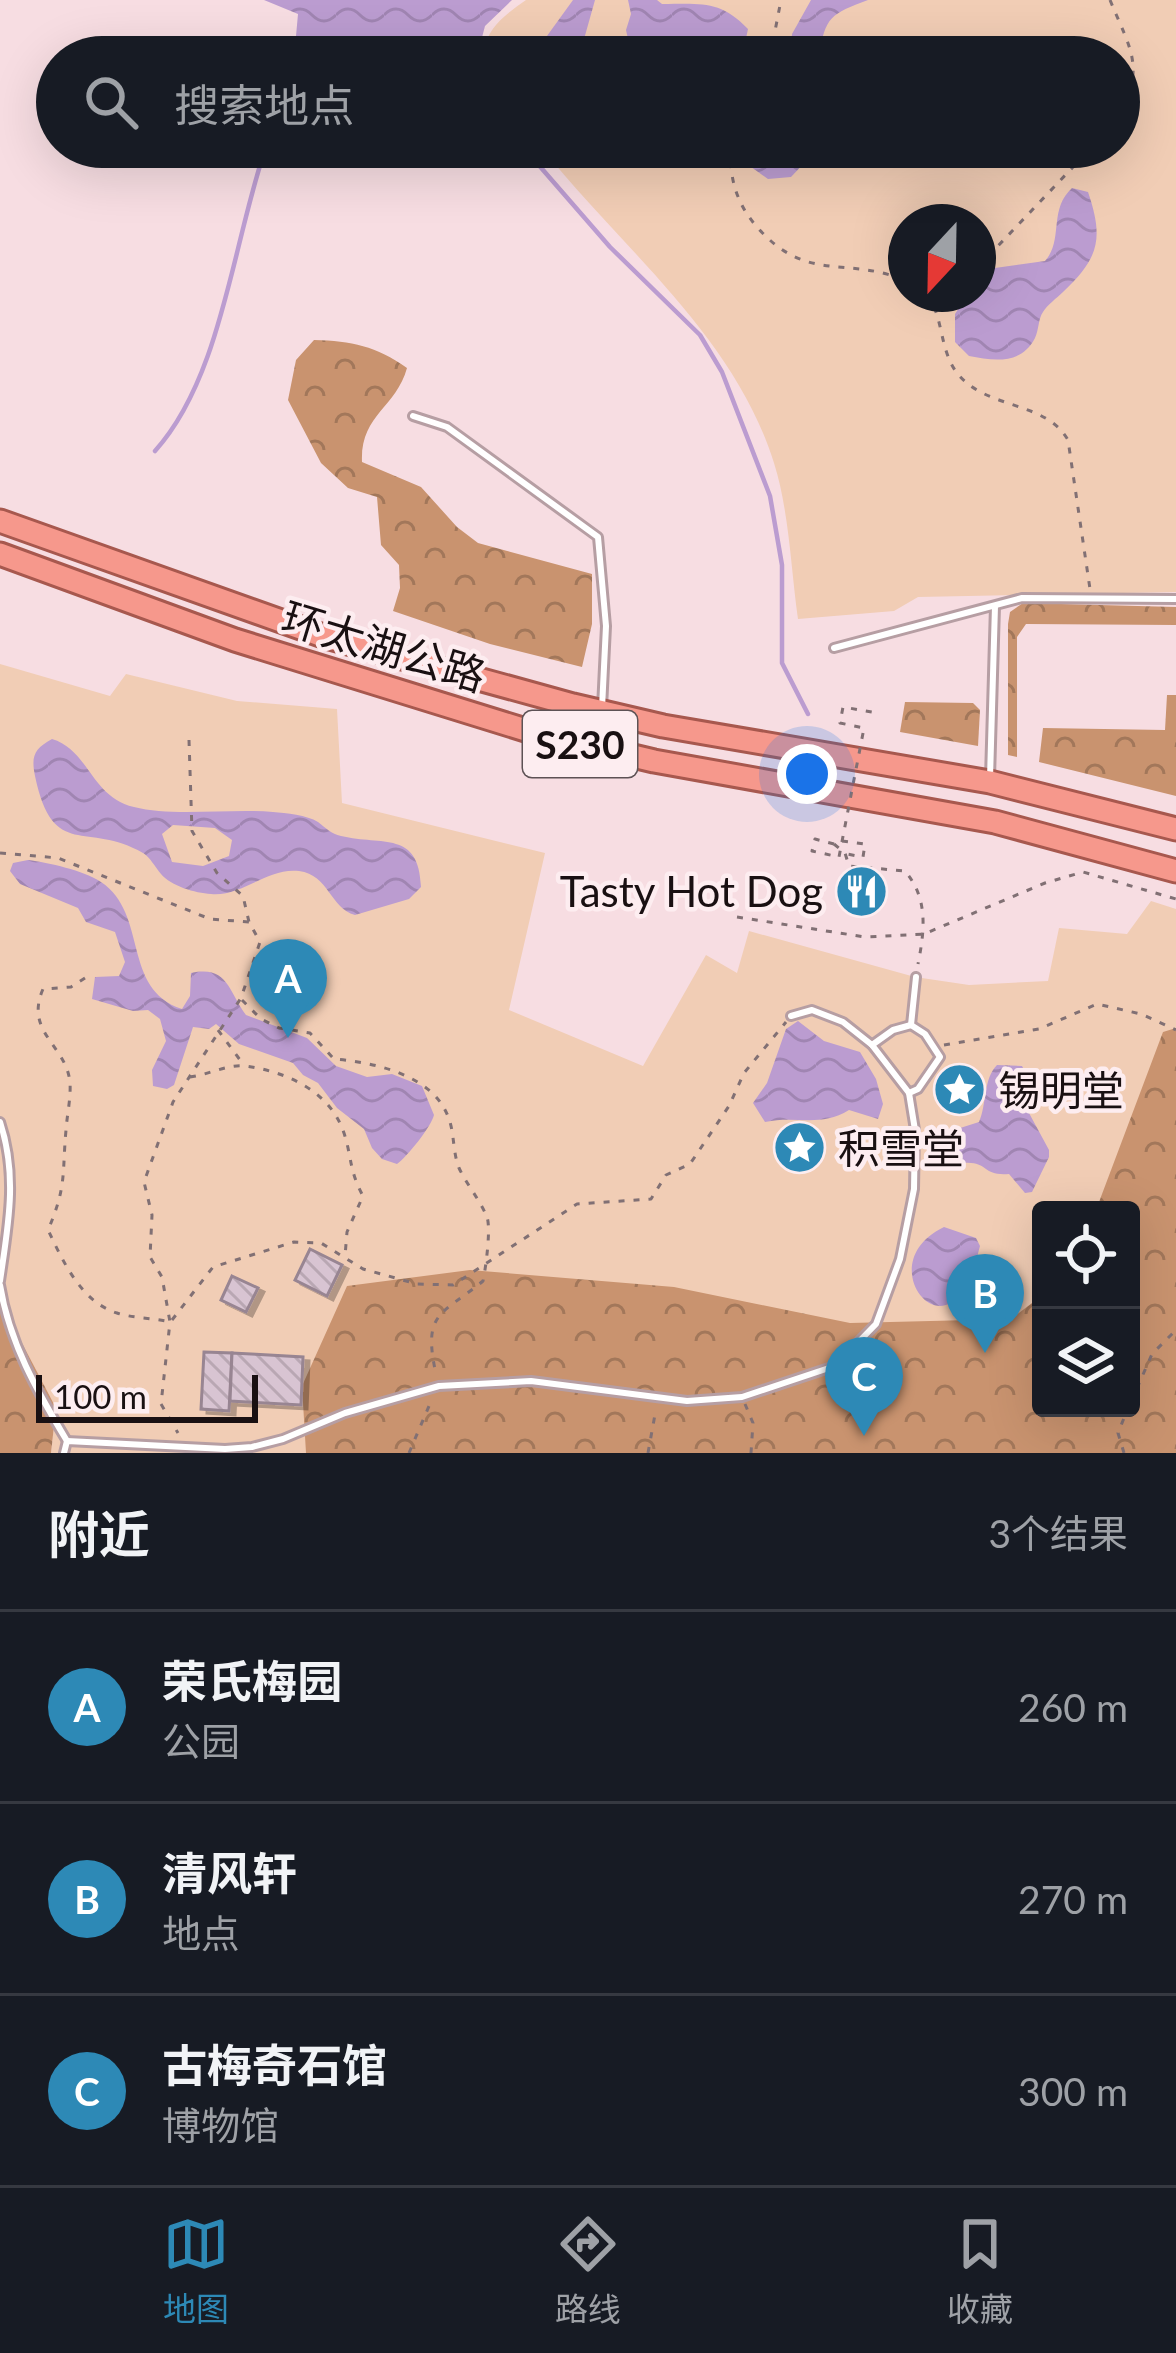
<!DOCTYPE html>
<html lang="zh">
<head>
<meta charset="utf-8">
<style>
	:root { --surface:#171b24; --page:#20242c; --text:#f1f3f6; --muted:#9ea1a6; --line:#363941; --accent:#2d89b6 }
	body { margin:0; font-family:Lato,"Noto Sans SC",sans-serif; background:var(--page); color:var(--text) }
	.controls { position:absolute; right:36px; bottom:36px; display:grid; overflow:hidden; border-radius:12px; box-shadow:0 12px 48px #0002 }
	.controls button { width:108px; height:108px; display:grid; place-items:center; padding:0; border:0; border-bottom:3px solid var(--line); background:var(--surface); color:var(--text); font:60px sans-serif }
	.compass { position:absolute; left:888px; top:204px; width:108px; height:108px; border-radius:50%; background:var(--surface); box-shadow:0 12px 48px #0002; rotate:202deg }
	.scale { position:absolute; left:36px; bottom:30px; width:222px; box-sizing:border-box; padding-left:12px; border:6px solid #191012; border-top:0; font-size:33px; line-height:42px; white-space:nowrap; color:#191012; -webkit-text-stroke:9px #fdedf0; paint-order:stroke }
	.you { position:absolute; left:807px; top:774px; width:42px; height:42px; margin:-30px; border:9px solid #fff; border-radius:50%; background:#1a73e8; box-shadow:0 0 0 18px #1a73e833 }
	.badge { display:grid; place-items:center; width:78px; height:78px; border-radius:50%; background:var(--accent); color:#fff; font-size:39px; font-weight:700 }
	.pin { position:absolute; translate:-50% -99px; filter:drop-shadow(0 3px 6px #0008) }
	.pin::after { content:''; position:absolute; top:63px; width:42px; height:36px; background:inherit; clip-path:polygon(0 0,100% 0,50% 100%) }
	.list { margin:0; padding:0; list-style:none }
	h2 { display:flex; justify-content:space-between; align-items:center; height:156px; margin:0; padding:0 48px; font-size:51px }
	h2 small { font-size:39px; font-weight:400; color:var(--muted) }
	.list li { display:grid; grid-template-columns:78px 1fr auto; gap:36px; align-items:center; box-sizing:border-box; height:192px; padding:0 48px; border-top:3px solid var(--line) }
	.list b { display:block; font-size:45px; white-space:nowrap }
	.list p { margin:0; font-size:39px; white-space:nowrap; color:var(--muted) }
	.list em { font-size:39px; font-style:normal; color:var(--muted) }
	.icon { flex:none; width:66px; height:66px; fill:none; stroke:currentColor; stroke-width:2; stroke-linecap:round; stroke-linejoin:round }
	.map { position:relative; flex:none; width:1176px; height:1453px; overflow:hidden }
	.search { position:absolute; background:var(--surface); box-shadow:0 12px 48px #0002; left:36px; right:36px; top:36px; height:132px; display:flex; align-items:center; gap:30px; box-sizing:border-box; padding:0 42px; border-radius:66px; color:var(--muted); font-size:45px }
	.sheet { height:732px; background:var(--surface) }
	nav { display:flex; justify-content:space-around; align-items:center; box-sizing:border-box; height:168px; border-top:3px solid var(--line); background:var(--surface); font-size:33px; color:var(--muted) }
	nav a { display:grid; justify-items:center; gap:6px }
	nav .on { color:var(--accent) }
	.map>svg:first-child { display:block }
	.green { fill:#f1cdb5; fill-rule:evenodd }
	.forest { fill:url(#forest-crowns) }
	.water { fill:url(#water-waves); fill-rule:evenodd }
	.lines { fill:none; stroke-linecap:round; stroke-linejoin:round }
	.stream { stroke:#bb9cd0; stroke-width:4.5 }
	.building { fill:url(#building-back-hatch); stroke:#988592; stroke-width:3; filter:url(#shadow) }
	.service-casing { stroke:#b69ea3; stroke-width:12 }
	.trunk-casing { stroke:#a7584e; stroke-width:27 }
	.path { stroke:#817074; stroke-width:3; stroke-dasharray:6 9; stroke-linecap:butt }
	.service { stroke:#fff; stroke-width:6 }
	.trunk { stroke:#f6988c; stroke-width:21 }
	.path-bridge { stroke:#817074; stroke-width:3; stroke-dasharray:6 9; stroke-linecap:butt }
	.labels { text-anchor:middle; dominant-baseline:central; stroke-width:9; stroke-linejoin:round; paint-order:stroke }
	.shield { fill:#fdedf0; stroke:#5d5255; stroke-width:3 }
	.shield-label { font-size:39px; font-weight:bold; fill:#191012 }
	.street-label { font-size:42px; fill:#191012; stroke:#fdedf0 }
	.poi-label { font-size:42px; fill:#191012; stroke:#fdedf0; text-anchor:start }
</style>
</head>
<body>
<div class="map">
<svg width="1176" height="1453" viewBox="0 0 1176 1453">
	<defs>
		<pattern id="forest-crowns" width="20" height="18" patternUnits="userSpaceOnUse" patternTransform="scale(3)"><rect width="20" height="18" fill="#c9936f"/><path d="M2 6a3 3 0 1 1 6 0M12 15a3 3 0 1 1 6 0" fill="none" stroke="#a2775a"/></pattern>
		<pattern id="water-waves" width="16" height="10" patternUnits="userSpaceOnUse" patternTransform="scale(3)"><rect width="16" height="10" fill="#bb9cd0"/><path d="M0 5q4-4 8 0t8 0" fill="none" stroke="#a085b2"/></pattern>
		<pattern id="building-back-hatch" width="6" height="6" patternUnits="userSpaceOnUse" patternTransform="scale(3)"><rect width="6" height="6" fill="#d8c4d2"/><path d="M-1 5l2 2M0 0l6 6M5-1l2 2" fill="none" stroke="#b9a7b3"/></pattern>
		<filter id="shadow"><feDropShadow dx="6" dy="4" stdDeviation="0" flood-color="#0004"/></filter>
	</defs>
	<rect width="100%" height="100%" fill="#f7dde2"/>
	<!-- green -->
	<g class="green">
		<path d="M 526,0 L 1176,0 L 1176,592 L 918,597 L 894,611 L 798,619 C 791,570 789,510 774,463 C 734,335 622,249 541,147 L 1119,147 L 1119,57 L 484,57 C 484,29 505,15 526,0 ZM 906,222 L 978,222 L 978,294 L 906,294 Z"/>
		<path d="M 0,664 L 110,696 L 126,674 L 237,701 L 337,709 L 342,803 L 545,853 L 509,1010 L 643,1066 L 706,955 L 737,973 L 749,931 L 915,977 L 969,985 L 1048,981 L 1059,928 L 1127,934 L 1151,901 L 1176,909 L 1176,1453 L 51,1453 L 56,1408 L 0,1301 ZM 1041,1210 L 1131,1210 L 1131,1408 L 1041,1408 Z"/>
	</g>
	<!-- forest -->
	<g class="forest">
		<path d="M 314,340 C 352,341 376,346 407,368 C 396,408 360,415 362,462 L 421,487 L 457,527 L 478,543 L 592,574 L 592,624 L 582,667 L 490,644 L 393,611 L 400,588 L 399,565 L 381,545 L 377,497 L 348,488 L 321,463 L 288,400 L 296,360 Z"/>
		<polygon points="1023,603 1176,607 1176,625 1026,624 1017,637 1017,757 1008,755 1008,624 1010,612"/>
		<polygon points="1167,695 1176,695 1176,796 1039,762 1043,728 1165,730"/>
		<polygon points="905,702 973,703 980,710 978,746 900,732"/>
		<polygon points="1176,1028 1176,1453 306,1453 302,1386 347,1286 470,1270 674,1287 850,1323 1011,1319 1041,1296 1041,1408 1131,1408 1131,1210 1096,1210 1163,1032"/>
		<polygon points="0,1301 56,1408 51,1453 0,1453"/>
	</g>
	<!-- water -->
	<g class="water">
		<polygon points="264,0 512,0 485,26 479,49 463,57 320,57 295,47 298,14"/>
		<polygon points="573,0 595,0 579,57 542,57 539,47"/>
		<path d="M 628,0 L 657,0 L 662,4 C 702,4 720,0 748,29 L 742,57 L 632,57 L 626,30 L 631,14 Z"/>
		<path d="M 811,0 L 868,0 C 831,14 825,16 819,57 L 790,57 L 792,34 Z"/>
		<polygon points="748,147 769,147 773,157 783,164 791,158 793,147 808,147 808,159 791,177 768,179 747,164"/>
		<path d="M 1072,188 L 1088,192 C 1104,239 1099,258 1063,292 C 1057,298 1047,305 1043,312 C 1038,319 1039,330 1035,338 C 1021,365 994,361 969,356 L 955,342 L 955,314 L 968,294 L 978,294 L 978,283 L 995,268 L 1045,261 C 1064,240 1048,210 1072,188 Z"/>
		<path d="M 52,739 C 89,750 91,797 134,807 C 172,817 232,808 273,812 C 286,813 307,815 318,822 C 326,828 331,834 341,836 C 383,846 419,830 421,887 L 409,899 L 355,915 C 330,908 329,875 299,871 C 268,867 242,897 211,894 C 195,893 171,886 161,874 C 155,867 150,857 143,853 C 87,820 53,862 35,776 C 31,756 34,749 52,739 ZM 173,825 L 215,828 L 232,840 L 229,856 L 203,866 L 172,862 L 162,834 Z"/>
		<path d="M 28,860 C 49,863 83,870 101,882 C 149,914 121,989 182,1009 L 190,996 L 191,973 C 228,965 228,991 246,1015 L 307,1038 L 336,1066 L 367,1077 L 392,1074 L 422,1086 L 434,1115 C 431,1127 407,1157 397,1164 L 382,1159 L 372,1148 L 364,1129 L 337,1108 L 318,1083 L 303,1075 L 293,1063 L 239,1044 L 216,1024 L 209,1029 L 193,1027 L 174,1085 L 167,1089 L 153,1086 L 152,1070 L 166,1041 L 160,1019 L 148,1010 L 133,1011 L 92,999 L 95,977 L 119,976 L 125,962 L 115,932 L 86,922 L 78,908 L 20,884 L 10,871 L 13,863 Z"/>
		<path d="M 798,1021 L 824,1041 L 860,1052 L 876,1079 L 883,1104 L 878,1119 L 849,1110 C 820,1128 796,1115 765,1122 L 753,1103 L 767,1083 L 786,1029 Z"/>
		<path d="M 997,1065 L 1022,1066 L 1030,1081 L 1029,1113 L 1049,1150 L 1049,1157 L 1032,1192 L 1025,1193 L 1009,1174 C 984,1176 988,1164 971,1163 C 953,1162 947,1166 930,1156 L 928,1149 L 935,1136 L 979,1122 C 987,1104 983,1079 997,1065 Z"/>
		<path d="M 944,1227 L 976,1238 L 980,1246 L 976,1261 L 951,1276 L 952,1285 L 962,1290 C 934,1340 875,1260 944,1227 Z"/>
	</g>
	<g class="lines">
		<!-- stream -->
		<g class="stream">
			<polyline points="523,147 610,247 700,335 722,372 770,496 782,565 782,663 808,714"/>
			<path d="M 155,451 C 222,377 233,241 266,147"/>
		</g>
	</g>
	<!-- building -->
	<g class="building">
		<polygon points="310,1249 342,1265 327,1296 295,1280"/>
		<polygon points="232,1276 258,1288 246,1312 221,1300"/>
		<polygon points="204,1352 232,1353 229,1411 201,1409"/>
		<polygon points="232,1353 303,1357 301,1405 230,1401"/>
	</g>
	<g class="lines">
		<defs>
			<g id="service">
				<polyline points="413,416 447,427 598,537 606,626 602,708"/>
				<polyline points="834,648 1022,598 1176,599"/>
				<polyline points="990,778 995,606"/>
				<polyline points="872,1045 893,1030 911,1025"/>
				<polyline points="909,1093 918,1089 940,1057 925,1034 911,1025 916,977"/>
				<path d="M 0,1122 C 18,1176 8,1226 0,1281"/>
				<path d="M 0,1285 C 9,1342 37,1391 67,1441"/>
				<polyline points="64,1453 67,1441 225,1449 252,1447 283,1439 345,1413 439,1386 531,1381 687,1401 742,1397 835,1366 876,1324 900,1259 914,1189 915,1130 909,1093 872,1045 843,1022 812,1010 791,1016"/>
			</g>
			<g id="trunk">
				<polyline points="0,521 326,637 573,705 663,726 990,782 1176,829"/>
				<polyline points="0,554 235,640 532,732 654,761 995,822 1176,871"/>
			</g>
		</defs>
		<!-- service casing -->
		<use href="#service" class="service-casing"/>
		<!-- trunk casing -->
		<use href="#trunk" class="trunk-casing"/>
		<!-- path -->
		<g class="path">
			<path d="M 1110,0 C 1131,51 1145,65 1119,119"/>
			<polyline points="770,57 781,0"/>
			<path d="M 731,147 C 729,177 736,203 757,227 C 808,285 848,255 906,281"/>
			<polyline points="978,267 1092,147"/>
			<path d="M 927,294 C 944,318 939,349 957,373 C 986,410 1045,400 1068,440 L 1090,589"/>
			<polyline points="938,309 952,294"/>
			<polyline points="189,740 192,831 217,873 243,896 249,922"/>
			<polyline points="842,841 865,844 863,857 847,854"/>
			<path d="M 834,844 L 845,853 L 849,866 L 905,871 C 928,898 925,929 918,964"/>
			<polyline points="0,853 58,858 210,919 249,922 260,942 241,998 173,1102 144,1182 152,1215 150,1257 162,1277 170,1322 161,1404 178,1433"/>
			<polyline points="737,917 865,937 924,934 1045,883 1083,872 1176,899"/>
			<path d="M 85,978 L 71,987 L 43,989 C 24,1033 67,1045 70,1083 C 71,1098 67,1115 66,1130 C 62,1174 67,1186 48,1230 C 63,1261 81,1302 117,1313 C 132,1318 151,1318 166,1321"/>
			<path d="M 242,1000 L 261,1019 L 279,1028 L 310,1033 L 334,1059 C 372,1062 430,1074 447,1114 C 455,1131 452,1150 459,1168 C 467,1185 480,1200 487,1217 C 491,1228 486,1267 483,1281 C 442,1315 422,1311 436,1374"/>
			<polyline points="218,1030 243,1064"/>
			<polyline points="944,1045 1039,1029 1097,1004 1141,1014 1176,1030"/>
			<path d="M 190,1077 C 208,1075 227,1064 246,1066 C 287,1072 330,1091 344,1133 C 352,1158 349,1170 363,1196 L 347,1232 L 345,1256"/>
			<polyline points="172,1320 213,1267 294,1242 321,1243 363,1269 417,1284 453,1285 577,1204 651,1199 666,1175 690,1164 729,1106 744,1073 786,1022"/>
			<polyline points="1131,1402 1152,1354 1176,1330"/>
			<polyline points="745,1404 753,1423 751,1453"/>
			<polyline points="409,1453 432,1399"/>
			<polyline points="648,1453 656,1409"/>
			<polyline points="1124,1453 1118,1433 1128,1408"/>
		</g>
		<!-- service -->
		<use href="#service" class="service"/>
		<!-- trunk -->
		<use href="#trunk" class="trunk"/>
		<!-- path-bridge -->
		<polyline class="path-bridge" points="834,844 815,839 812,851 839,857 864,728 840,723 843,707 872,712"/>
	</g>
	<!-- icons -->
	<defs>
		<symbol id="restaurant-disc" viewBox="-11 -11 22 22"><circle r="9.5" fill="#2d89b6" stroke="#fdedf0"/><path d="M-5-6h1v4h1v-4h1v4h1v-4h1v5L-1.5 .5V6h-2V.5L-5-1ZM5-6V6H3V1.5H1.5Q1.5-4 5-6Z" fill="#fff"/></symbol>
		<symbol id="sight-disc" viewBox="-11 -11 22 22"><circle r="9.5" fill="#2d89b6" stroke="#fdedf0"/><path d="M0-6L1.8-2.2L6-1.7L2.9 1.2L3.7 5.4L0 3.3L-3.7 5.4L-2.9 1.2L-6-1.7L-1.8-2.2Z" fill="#fff"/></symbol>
	</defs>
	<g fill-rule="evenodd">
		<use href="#restaurant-disc" x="832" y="862" width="59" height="59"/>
		<use href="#sight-disc" x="930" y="1060" width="59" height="59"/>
		<use href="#sight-disc" x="770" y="1118" width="59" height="59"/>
	</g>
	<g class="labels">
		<!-- shield labels -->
		<rect class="shield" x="523" y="711" width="114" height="66" rx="9"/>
		<g class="shield-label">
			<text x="580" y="744">S230</text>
		</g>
		<!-- street labels -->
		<g class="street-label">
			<text transform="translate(384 646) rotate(17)">环太湖公路</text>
		</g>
		<!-- poi labels -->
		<g class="poi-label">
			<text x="823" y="891" text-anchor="end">Tasty Hot Dog</text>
			<text x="998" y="1090">锡明堂</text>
			<text x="838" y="1148">积雪堂</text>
		</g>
	</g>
</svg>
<div class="controls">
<button><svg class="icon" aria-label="locate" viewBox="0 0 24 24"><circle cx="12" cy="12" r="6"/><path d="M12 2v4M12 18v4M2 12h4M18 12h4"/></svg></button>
<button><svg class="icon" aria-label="layers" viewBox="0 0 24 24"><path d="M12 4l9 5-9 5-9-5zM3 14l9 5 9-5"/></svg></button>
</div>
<svg class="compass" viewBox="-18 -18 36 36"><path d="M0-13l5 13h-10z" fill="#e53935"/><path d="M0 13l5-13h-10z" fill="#9ea1a6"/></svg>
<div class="scale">100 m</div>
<div class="you"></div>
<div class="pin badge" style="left:288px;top:1038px">A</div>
<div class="pin badge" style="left:985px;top:1353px">B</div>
<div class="pin badge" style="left:864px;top:1436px">C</div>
<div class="search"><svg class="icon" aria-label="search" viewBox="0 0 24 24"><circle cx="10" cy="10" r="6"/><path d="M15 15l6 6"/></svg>搜索地点</div>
</div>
<section class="sheet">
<h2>附近<small>3个结果</small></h2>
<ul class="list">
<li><span class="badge">A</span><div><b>荣氏梅园</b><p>公园</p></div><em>260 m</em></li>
<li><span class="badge">B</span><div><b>清风轩</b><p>地点</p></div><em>270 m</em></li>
<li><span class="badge">C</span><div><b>古梅奇石馆</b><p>博物馆</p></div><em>300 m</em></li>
</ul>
</section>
<nav>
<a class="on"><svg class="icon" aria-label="map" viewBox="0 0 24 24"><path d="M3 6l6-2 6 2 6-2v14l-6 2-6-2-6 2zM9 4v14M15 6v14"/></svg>地图</a>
<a><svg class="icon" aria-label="directions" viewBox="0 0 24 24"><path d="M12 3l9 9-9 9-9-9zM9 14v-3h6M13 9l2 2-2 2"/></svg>路线</a>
<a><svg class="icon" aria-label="saved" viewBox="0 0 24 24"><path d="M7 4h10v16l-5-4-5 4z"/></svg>收藏</a>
</nav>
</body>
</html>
